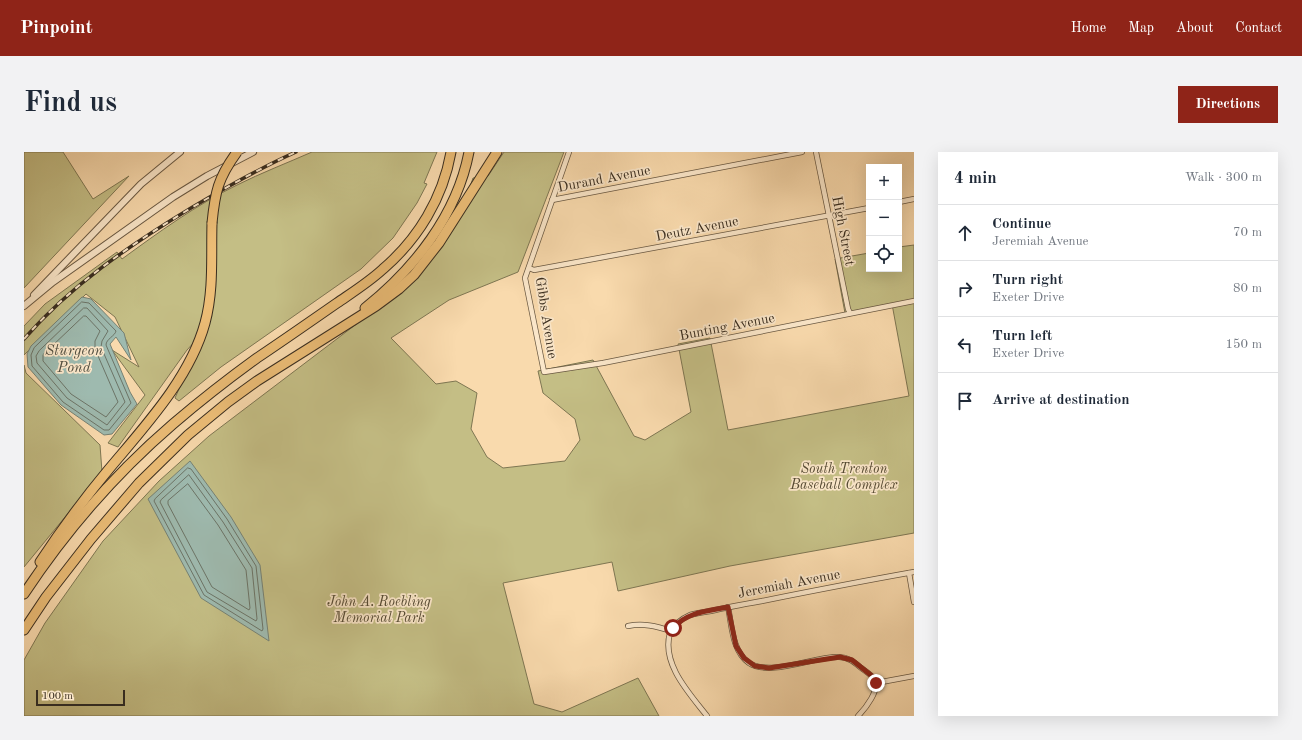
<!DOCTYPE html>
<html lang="en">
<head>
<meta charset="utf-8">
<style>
	:root { --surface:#fff; --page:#f2f2f3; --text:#1f2937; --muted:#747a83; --line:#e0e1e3; --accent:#8f2418 }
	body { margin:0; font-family:"Old Standard TT",serif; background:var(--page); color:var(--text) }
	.controls { position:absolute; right:12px; top:12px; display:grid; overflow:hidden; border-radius:0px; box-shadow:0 4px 16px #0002 }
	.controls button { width:36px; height:36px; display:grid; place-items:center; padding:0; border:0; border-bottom:1px solid var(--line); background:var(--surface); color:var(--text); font:20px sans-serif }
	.scale { position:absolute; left:12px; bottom:10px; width:89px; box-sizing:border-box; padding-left:4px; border:2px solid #392d1f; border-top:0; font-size:11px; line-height:14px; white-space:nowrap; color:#392d1f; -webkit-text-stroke:3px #fbe7ca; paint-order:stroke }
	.stop { position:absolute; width:12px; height:12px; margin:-9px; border:3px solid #8f2418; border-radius:50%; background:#fff }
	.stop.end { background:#8f2418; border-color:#fff; box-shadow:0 1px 4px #0008 }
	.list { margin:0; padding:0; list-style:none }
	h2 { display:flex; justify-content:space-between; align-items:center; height:52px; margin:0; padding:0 16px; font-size:17px }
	h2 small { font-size:13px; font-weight:400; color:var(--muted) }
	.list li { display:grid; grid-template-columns:26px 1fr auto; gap:12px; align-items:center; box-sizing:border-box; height:56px; padding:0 16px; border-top:1px solid var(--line) }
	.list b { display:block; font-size:15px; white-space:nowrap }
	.list p { margin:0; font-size:13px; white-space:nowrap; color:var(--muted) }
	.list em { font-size:13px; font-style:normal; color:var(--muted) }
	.icon { flex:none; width:22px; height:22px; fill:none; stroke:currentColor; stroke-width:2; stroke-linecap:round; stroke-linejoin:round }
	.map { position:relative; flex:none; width:890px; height:564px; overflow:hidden; border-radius:0px }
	header { display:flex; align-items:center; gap:24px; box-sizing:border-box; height:56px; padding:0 20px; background:var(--accent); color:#fff }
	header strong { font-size:19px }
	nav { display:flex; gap:22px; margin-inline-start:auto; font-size:14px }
	.intro { display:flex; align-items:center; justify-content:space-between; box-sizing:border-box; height:96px; padding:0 24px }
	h1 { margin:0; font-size:28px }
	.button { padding:10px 18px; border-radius:0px; background:var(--accent); color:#fff; font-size:14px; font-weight:700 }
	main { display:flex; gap:24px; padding:0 24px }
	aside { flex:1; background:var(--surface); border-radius:0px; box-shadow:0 4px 16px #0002 }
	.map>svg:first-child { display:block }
	.green { fill:#c4be85; stroke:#7e7652 }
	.water { fill:#9ebaaf; stroke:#768275 }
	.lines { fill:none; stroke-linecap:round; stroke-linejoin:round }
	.shore { stroke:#6c7467; stroke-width:1 }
	.minor-casing { stroke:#695842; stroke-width:6 }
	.tertiary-casing { stroke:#695842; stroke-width:8 }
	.motorway-casing { stroke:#392d1f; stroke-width:11 }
	.minor { stroke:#fbe7ca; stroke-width:4.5 }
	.tertiary { stroke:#fbe7ca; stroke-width:6 }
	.motorway { stroke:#ecbd76; stroke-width:9 }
	.rail-casing { stroke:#392d1f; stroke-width:3.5 }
	.rail { stroke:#fbe7ca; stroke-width:2; stroke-dasharray:6; stroke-linecap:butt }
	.motorway-bridge-casing { stroke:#392d1f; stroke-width:11; stroke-linecap:butt }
	.motorway-bridge { stroke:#ecbd76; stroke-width:9 }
	.route { stroke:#8f2418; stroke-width:5 }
	.labels { text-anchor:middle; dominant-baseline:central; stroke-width:3.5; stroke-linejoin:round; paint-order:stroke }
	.street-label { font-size:14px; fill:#392d1f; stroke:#fbe7ca }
	.park-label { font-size:14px; font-style:italic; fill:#554a33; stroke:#fbe7ca }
	.water-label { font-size:15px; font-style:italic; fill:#525043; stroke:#fbe7ca }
</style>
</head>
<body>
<header>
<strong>Pinpoint</strong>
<nav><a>Home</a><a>Map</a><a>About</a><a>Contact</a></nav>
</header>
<div class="intro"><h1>Find us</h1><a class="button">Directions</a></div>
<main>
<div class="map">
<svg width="890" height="564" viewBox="0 0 890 564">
	<rect width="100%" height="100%" fill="#f9daad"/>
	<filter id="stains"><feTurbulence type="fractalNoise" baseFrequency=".005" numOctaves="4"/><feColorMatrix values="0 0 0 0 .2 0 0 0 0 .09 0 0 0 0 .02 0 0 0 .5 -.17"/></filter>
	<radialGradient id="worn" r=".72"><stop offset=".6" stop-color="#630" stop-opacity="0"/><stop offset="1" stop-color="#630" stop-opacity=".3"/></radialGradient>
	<!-- green -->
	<g class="green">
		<polygon points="0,0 39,0 69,47 105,24 0,136"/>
		<path d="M 288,0 L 413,0 L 400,31 L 403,32 L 393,51 L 369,86 L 337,117 L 197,215 L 155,249 L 151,246 L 182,177 L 163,198 L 94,295 L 84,291 L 121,243 L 88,198 L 115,215 L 91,165 L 62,142 L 0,203 L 0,174 L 21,152 L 93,100 L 98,107 C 135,80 172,53 213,33 C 237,21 263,11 288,0 Z"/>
		<polygon points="480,0 540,0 494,120 425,148 367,186 412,232 432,229 453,241 447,277 463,305 479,316 541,309 556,288 551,267 519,241 514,219 569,208 610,284 621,288 667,260 654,192 686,186 704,278 885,244 868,152 821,161 811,107 845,101 845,117 875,117 875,95 890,93 890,381 706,414 594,439 588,410 479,431 510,552 538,560 614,526 635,564 0,564 0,508 21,471 79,389 135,329 185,284 372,142 440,52 449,26 464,24"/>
		<polygon points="0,213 2,221 76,293 78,320 0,415"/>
	</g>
	<!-- water -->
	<g class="water">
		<polygon points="58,145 67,147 100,181 107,208 92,185 86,192 106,240 113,252 88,282 80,283 37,253 4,215 3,202 7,194"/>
		<polygon points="166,309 207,365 236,413 245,489 177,446 124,347"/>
	</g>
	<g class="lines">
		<!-- shore -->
		<g class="shore">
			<path d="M 58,150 L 65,151 L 92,179 C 91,184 82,187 82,193 L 107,251 L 85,278 L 80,278 L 39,250 L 27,236 L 8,214 L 7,203 L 10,196 Z"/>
			<polygon points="60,156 63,156 84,179 78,189 77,195 101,250 83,273 43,246 13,211 12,204 15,199"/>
			<polygon points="60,164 62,164 76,179 71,189 71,197 94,250 82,265 47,242 19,209 19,203"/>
			<polygon points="164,316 167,317 203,367 232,414 239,477 238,479 180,443 130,349 131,347"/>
			<polygon points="165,323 199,370 228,416 233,467 232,469 183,440 136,350 137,348"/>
			<polygon points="164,332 194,373 222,418 226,456 225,458 188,435 144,352 144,349"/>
		</g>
		<defs>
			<g id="minor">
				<polyline points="545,0 501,126 520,220 579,211 890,149"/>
				<polyline points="792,0 824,157 826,161"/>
				<polyline points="528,48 778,0"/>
				<polyline points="875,50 890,47"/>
				<polyline points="505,116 510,118 845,56"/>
				<polyline points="885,421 890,450"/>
				<path d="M 704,455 C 708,474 708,499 725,511 C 747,525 790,504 815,505 C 824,505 830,510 836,515 C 841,519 847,522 850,527 C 857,537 841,557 834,564"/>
				<path d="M 604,474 C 619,471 632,474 647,479"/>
				<polyline points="852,531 890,524"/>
				<path d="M 683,564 C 666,542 637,512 646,481 C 649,473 659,466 666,463 C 673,461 680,460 687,459 C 704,455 721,452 738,449 C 788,439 839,429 890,420"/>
			</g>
			<g id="tertiary">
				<polyline points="10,143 117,32 156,0"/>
				<polyline points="0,154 29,130 149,45 183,24 229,0"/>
			</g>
			<g id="motorway">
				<path d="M 341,156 C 390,117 433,63 445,0"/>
				<path d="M 16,410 C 37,378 60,347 85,317 C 121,274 166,226 181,171 C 190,138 187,104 188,71"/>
				<path d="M 0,442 C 41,380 92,321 149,272 C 176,249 204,227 233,206 C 260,188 287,169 313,151 C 329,140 345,130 359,117 C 394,87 419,46 427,0"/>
				<polyline points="0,478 22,445 67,387 115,331 164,283 204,250 233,229 352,154 375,137 390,123 415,91 473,0"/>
			</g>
		</defs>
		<!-- minor casing -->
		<use href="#minor" class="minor-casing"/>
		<!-- tertiary casing -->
		<use href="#tertiary" class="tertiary-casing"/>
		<!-- motorway casing -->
		<use href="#motorway" class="motorway-casing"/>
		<!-- minor -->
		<use href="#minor" class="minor"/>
		<!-- tertiary -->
		<use href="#tertiary" class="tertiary"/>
		<!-- motorway -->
		<use href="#motorway" class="motorway"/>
		<defs>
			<path id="rail" d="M 0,187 C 47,133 106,93 167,56 C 201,36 236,16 272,0"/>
		</defs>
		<!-- rail casing -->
		<use href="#rail" class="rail-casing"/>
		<!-- rail -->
		<use href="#rail" class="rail"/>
		<defs>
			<path id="motorway-bridge" d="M 188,71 C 191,40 194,26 213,0"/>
		</defs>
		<!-- motorway-bridge casing -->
		<use href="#motorway-bridge" class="motorway-bridge-casing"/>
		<!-- motorway-bridge -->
		<use href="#motorway-bridge" class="motorway-bridge"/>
	</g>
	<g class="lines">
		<!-- route -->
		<path class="route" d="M 649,476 C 663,460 684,459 704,455 L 712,494 L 720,506 L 731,514 L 745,516 L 816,505 L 828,508 L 848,524 L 852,531"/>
	</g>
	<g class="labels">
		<!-- street labels -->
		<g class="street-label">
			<text transform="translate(580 27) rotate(-11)">Durand Avenue</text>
			<text transform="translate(673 77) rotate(-11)">Deutz Avenue</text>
			<text transform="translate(819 79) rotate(79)">High Street</text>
			<text transform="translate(522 166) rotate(81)">Gibbs Avenue</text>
			<text transform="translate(703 175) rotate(-11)">Bunting Avenue</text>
			<text transform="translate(765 432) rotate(-11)">Jeremiah Avenue</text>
		</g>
		<!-- park labels -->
		<g class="park-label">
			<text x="820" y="317">South Trenton<tspan x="820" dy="16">Baseball Complex</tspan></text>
			<text x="355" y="450">John A. Roebling<tspan x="355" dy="16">Memorial Park</tspan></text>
		</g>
		<!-- water labels -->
		<g class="water-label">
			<text x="50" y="199">Sturgeon<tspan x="50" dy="17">Pond</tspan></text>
		</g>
	</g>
	<rect width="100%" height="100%" filter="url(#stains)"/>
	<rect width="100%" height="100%" fill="url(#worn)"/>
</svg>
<div class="controls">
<button>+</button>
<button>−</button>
<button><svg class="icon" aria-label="locate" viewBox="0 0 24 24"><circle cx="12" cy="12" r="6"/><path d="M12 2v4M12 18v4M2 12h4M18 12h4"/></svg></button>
</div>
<div class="scale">100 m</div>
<div class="stop" style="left:649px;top:476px"></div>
<div class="stop end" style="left:852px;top:531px"></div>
</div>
<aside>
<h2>4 min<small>Walk · 300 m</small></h2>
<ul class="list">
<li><svg class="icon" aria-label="ahead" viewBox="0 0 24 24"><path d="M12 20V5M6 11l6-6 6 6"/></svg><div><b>Continue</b><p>Jeremiah Avenue</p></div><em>70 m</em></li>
<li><svg class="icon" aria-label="right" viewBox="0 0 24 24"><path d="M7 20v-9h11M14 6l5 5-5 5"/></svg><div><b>Turn right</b><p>Exeter Drive</p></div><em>80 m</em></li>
<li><svg class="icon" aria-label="left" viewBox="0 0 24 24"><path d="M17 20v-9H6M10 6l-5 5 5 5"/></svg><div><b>Turn left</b><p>Exeter Drive</p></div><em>150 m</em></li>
<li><svg class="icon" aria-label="arrive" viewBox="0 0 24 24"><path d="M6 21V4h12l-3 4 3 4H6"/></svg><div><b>Arrive at destination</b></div></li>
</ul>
</aside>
</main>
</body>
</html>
